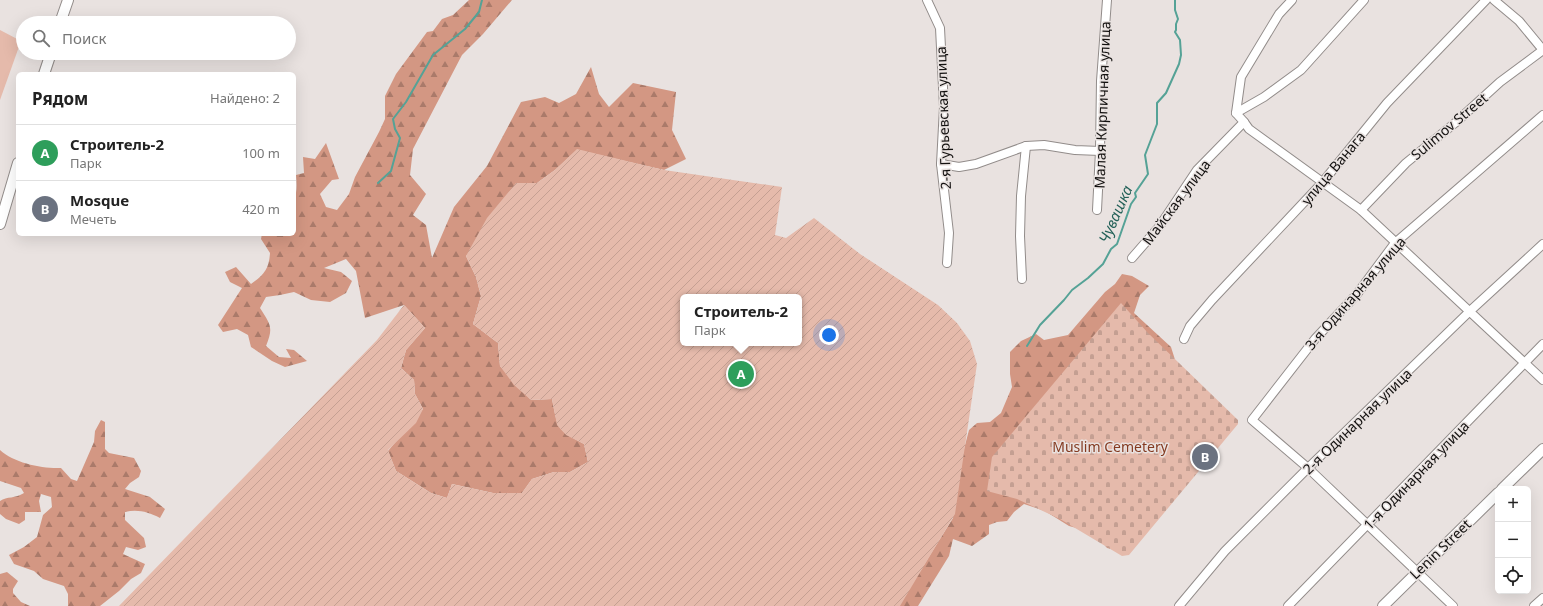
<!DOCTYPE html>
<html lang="ru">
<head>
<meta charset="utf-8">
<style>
	:root { --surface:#fff; --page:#f2f2f2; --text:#222; --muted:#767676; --line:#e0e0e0; --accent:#2563eb }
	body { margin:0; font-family:"Noto Sans",sans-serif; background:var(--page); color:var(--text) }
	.controls { position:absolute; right:12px; bottom:12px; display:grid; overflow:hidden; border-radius:6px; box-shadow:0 4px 16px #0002 }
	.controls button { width:36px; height:36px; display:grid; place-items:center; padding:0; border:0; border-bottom:1px solid var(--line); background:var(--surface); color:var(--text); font:20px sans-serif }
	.you { position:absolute; left:829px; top:335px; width:14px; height:14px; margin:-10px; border:3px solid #fff; border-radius:50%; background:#1a73e8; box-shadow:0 0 0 6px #1a73e833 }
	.badge { display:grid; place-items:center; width:26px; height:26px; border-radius:50%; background:var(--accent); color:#fff; font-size:13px; font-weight:700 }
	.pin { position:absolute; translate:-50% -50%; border:2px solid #fff; box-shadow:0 1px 4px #0006 }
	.popup { position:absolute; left:680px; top:294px; width:122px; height:52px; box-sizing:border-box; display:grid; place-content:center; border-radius:6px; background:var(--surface); filter:drop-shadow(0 1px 3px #0005); font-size:13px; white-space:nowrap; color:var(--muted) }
	.popup b { font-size:15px; color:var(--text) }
	.popup::after { content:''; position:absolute; left:50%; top:100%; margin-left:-8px; border:8px solid transparent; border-top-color:var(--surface) }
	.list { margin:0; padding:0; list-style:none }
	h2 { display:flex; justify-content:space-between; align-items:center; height:52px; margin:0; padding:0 16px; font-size:17px }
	h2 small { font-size:13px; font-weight:400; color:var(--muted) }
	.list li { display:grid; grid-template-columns:26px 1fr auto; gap:12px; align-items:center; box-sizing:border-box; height:56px; padding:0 16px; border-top:1px solid var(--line) }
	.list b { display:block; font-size:15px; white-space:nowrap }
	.list p { margin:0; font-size:13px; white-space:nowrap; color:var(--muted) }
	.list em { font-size:13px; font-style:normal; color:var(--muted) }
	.icon { flex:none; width:22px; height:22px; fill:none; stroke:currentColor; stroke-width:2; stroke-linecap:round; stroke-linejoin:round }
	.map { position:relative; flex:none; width:1543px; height:606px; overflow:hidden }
	.search { position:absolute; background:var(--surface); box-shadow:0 4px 16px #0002; left:16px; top:16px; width:280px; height:44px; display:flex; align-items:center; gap:10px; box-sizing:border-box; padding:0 14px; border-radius:22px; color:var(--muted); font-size:15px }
	.panel { position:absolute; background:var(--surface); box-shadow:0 4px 16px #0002; left:16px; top:72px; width:280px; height:164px; border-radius:6px }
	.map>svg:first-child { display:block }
	.green { fill:#e5baab }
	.forest { fill:url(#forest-firs) }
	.cemetery { fill:url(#cemetery-stones) }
	.garden { fill:url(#garden-furrows); fill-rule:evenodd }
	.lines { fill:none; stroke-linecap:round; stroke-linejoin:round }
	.stream { stroke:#55a296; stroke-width:2 }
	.minor-casing { stroke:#928c8a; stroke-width:10 }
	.major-casing { stroke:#928c8a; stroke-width:12 }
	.minor { stroke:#fff; stroke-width:8 }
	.major { stroke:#fff; stroke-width:10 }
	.labels { text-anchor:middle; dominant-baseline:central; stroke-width:3; stroke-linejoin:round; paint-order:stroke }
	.street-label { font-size:14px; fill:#131110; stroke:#e9e2e0 }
	.park-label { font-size:14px; fill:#843a20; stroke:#e9e2e0 }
	.water-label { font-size:15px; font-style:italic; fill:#236158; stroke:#e9e2e0 }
</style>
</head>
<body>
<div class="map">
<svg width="1543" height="606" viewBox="0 0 1543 606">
	<defs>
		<pattern id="forest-firs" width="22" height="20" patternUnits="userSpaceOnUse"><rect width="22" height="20" fill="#d39783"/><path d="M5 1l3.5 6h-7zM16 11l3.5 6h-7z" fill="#aa7a6a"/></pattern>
		<pattern id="cemetery-stones" width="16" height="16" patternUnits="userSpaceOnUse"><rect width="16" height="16" fill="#e5baab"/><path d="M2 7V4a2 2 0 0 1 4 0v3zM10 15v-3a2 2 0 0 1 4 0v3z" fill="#c49f92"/></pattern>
		<pattern id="garden-furrows" width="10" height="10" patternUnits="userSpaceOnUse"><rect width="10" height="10" fill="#e5baab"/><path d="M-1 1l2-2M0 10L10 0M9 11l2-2" fill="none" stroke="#c49f92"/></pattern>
	</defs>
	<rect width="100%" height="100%" fill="#e9e2e0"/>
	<!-- green -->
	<polygon class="green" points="0,30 21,41 0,100"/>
	<!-- forest -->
	<g class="forest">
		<path d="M 469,0 L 512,0 L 483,34 L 462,55 L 413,149 L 410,175 L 426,194 L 413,215 L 426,225 L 432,258 L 454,207 L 487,166 L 521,102 L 545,97 L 559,103 L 576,94 L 591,67 L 599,94 L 609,107 L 633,83 L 676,92 L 672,130 L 686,159 L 664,170 L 577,150 L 555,170 L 537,183 L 466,256 L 476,277 L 481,296 L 473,324 L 498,343 L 500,366 L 531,400 L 552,399 C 558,429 556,429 584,444 L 588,462 L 570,472 L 554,472 L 532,479 L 522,493 L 493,493 L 452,484 L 447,498 L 431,493 L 396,471 L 388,451 L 423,409 L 415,394 L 414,380 L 401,368 L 406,350 L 425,328 L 404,305 L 365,318 L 356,271 L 346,259 L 324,268 L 341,272 L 352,281 L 346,293 L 330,302 L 311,300 L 294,292 L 280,295 L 266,297 L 260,308 C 270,324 274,327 266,346 L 279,357 L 291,358 L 286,349 L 294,350 L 307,361 L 285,367 L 272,361 L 251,347 L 248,335 L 237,329 L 223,332 L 218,325 L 242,288 L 230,282 L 225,272 L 236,267 L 251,284 C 264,275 269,269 270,253 L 261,239 L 262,234 L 294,234 C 294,225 292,209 294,201 C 297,191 297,186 296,175 L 304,173 L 303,157 L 315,159 L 326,143 L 339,179 L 332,180 L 320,194 L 326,207 L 337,210 L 349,194 L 355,177 L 379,132 L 385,119 L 385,96 L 396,74 L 427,32 L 433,31 L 442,19 L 453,15 Z"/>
		<polygon points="1122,274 1132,276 1149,286 1140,295 1134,313 1171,347 1177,366 1120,551 1107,548 1099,538 1084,530 1069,526 1045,511 1024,504 1014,512 1007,521 997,522 989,525 989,534 972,546 953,539 949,556 918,606 897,606 912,584 953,518 963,453 969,430 977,423 990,422 1001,413 1012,387 1010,374 1010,352 1021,341 1036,334 1044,340 1068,335 1105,292 1115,284"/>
		<path d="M 101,420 L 105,422 L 105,449 L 109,453 L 134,458 L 141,471 L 139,477 L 130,483 L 125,489 L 150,497 L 165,509 L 160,518 C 148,512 138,509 125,512 L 125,520 L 144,538 L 146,547 L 138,550 L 126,547 L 123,554 L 145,564 L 141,573 L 131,579 L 119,591 L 100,606 L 68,606 L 68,594 L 64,586 L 43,579 L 34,571 L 14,564 L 9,555 L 24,547 L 37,537 L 43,515 L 52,507 L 51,497 L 41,494 L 39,501 L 41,512 L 25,512 L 25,520 L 19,524 L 6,519 L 0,514 L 0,501 C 7,496 15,499 24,493 L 21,488 L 0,481 L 0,450 C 14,463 43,469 61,468 L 71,479 L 77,481 L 94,442 L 95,431 Z"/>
		<polygon points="7,572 18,581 13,589 13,593 21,602 30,606 0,606 0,574"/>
	</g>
	<!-- cemetery -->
	<polygon class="cemetery" points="1121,303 1148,333 1238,420 1238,424 1129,555 1122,556 1060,519 1017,499 987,491 992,457"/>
	<!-- garden -->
	<path class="garden" d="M 577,149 L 664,170 L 782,187 L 775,235 L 786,238 L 814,218 L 860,254 L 938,305 L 957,323 L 970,341 L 977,364 L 955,514 L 900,606 L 119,606 L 377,340 L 404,305 L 425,328 L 406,350 L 401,368 L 414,380 L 415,394 L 423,409 L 416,423 L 388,450 L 396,471 L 431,493 L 447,498 L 452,484 L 493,493 L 522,493 L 532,479 L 554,472 L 570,472 L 588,462 L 584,444 L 566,435 L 557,425 L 552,399 L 531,400 L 514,385 L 500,366 L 498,343 L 473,324 L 481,296 L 476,277 L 466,256 L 487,218 L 516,183 L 537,183 L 555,170 ZM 683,297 L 799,297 L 799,343 L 683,343 Z"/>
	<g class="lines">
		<!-- stream -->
		<g class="stream">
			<polyline points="378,183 391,171 400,138 395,129 393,119 406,102 433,55 465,29 479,12 482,0"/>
			<polyline points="1027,346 1040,325 1064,300 1072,290 1088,278 1103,264 1111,249 1117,244 1131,204 1136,197 1135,193 1148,174 1145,155 1157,124 1157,103 1166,93 1179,64 1181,55 1180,40 1175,32 1176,30 1176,24 1178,19 1175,10 1175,0"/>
		</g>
		<defs>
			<g id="minor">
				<polyline points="927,0 940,28 944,107 941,164 949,233 947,263"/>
				<polyline points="1494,0 1519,21 1543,50"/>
				<polyline points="1236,113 1241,77 1279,14 1292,0"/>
				<polyline points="1244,122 1249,129 1361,210 1543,380"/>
				<polyline points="941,164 959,167 976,164 1026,146 1044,145 1075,150 1100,151"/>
				<polyline points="1097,210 1100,151 1101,81 1107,0"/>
				<polyline points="1361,210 1406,163 1455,123 1500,82 1543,50"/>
				<polyline points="1132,258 1159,227 1197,170 1244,122 1236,113 1264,97 1301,70 1364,0"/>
				<polyline points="1022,279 1020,236 1021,196 1026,146"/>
				<polyline points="1184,339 1190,326 1212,300 1322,183 1387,103 1486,0"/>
				<polyline points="1179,606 1225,551 1308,468 1470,311 1543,244"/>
				<polyline points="1288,606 1543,344"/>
				<polyline points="1453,606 1308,468 1252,420 1315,339 1357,294 1395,243 1543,115"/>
				<polyline points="1534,606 1543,598"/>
			</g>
			<g id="major">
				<polyline points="60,23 68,0"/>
				<polyline points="44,74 51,53"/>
				<polyline points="0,224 18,163"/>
				<polyline points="1502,489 1543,449"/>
				<polyline points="1383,606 1498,493"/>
			</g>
		</defs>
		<!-- minor casing -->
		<use href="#minor" class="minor-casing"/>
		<!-- major casing -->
		<use href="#major" class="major-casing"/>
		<!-- minor -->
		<use href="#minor" class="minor"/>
		<!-- major -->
		<use href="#major" class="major"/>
	</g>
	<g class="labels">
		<!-- street labels -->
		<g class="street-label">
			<text transform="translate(1102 105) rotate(-88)">Малая Кирпичная улица</text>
			<text transform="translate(943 118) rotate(-92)">2-я Гурьевская улица</text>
			<text transform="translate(1449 126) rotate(-40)">Sulimov Street</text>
			<text transform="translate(1333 168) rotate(-50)">улица Ванага</text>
			<text transform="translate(1176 202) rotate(-53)">Майская улица</text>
			<text transform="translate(1355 293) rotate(-49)">3-я Одинарная улица</text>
			<text transform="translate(1357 421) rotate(-44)">2-я Одинарная улица</text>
			<text transform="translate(1416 475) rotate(-46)">1-я Одинарная улица</text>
			<text transform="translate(1440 549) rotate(-44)">Lenin Street</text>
		</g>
		<!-- park labels -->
		<g class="park-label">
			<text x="1110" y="446">Muslim Cemetery</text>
		</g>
		<!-- water labels -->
		<g class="water-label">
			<text transform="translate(1115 214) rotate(-66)">Чувашка</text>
		</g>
	</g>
</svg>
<div class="controls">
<button>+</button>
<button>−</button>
<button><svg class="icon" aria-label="locate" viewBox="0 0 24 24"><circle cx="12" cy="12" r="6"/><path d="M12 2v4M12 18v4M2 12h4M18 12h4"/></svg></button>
</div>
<div class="you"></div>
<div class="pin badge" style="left:741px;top:374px;background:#2e9e5b">A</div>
<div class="popup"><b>Строитель-2</b>Парк</div>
<div class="pin badge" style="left:1205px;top:457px;background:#6b7280">B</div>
<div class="search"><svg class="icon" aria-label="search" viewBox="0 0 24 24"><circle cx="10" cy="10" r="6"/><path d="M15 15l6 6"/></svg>Поиск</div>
<section class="panel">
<h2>Рядом<small>Найдено: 2</small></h2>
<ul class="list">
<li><span class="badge" style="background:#2e9e5b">A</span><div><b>Строитель-2</b><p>Парк</p></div><em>100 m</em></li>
<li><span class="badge" style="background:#6b7280">B</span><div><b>Mosque</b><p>Мечеть</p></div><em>420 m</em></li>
</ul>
</section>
</div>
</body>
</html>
